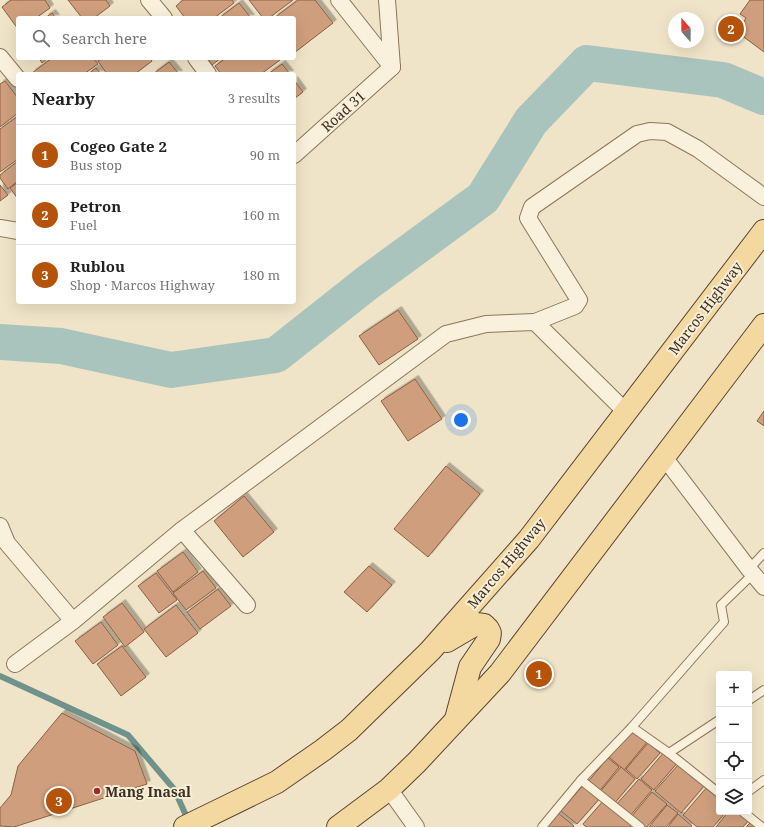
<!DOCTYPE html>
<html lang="en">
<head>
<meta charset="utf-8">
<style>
	:root { --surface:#fff; --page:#f2f2f2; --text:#222; --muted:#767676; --line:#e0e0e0; --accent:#b45309 }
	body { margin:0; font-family:"Noto Serif",serif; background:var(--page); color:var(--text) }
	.controls { position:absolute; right:12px; bottom:12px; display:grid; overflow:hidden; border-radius:4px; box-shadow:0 4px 16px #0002 }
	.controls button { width:36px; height:36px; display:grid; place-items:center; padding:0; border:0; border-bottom:1px solid var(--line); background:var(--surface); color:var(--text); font:20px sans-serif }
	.compass { position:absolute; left:668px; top:12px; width:36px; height:36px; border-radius:50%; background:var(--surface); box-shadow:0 4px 16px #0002; rotate:339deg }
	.you { position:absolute; left:461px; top:420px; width:14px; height:14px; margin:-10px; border:3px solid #fff; border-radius:50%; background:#1a73e8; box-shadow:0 0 0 6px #1a73e833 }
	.badge { display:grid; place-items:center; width:26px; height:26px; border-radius:50%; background:var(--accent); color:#fff; font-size:13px; font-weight:700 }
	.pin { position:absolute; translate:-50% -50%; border:2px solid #fff; box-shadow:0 1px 4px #0006 }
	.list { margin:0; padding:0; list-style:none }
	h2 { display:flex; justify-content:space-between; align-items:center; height:52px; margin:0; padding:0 16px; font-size:17px }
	h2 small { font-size:13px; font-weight:400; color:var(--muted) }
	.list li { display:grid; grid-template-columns:26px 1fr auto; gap:12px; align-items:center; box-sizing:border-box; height:60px; padding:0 16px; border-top:1px solid var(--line) }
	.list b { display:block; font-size:15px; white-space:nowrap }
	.list p { margin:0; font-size:13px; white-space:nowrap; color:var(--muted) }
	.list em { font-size:13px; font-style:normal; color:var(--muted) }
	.icon { flex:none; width:22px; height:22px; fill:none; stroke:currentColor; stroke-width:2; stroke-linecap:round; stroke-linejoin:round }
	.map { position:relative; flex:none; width:764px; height:827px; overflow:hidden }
	.search { position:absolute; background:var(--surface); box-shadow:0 4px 16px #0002; left:16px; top:16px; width:280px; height:44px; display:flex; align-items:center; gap:10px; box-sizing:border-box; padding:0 14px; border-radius:4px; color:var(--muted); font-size:15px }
	.panel { position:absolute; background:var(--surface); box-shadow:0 4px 16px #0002; left:16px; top:72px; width:280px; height:232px; border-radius:4px }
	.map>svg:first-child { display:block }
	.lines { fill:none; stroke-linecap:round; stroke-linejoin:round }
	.stream { stroke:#6f938a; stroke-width:6 }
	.river { stroke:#a9c4bc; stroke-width:36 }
	.building { fill:#cf9f7d; stroke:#8d5f41; filter:url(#shadow) }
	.service-casing { stroke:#8d765c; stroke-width:10 }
	.minor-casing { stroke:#8d765c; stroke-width:18 }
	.primary-casing { stroke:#5b4430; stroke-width:24 }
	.service { stroke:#faf1dc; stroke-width:8 }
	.minor { stroke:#faf1dc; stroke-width:16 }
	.primary { stroke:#f3d9a0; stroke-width:22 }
	.poi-dot { fill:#9e2a2b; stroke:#f7eed8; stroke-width:1.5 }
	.labels { text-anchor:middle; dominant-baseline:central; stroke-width:4; stroke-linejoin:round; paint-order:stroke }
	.street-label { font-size:14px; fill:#3d2e20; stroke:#f7eed8 }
	.poi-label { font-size:14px; font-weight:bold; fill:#3d2e20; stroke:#f7eed8; text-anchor:start }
</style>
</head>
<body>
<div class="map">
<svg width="764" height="827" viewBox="0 0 764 827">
	<defs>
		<filter id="shadow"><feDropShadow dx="3.5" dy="-3.5" stdDeviation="0" flood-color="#0004"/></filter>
	</defs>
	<rect width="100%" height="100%" fill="#f0e4c8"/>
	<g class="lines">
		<!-- stream -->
		<polyline class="stream" points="0,676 128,735 174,789 189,822"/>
		<!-- river -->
		<polyline class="river" points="0,342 61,346 171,370 276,355 367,283 483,198 531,121 587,63 723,80 764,97"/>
	</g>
	<!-- building -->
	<g class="building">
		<polygon points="11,0 45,0 50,8 36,18 18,18 18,29 2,7"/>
		<polygon points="68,0 106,0 110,6 94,18 82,18"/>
		<polygon points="183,0 232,0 234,3 214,18 185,18 176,6"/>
		<polygon points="249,0 293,0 269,18 263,18"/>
		<polygon points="298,0 315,0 333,23 294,53 294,18 274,18"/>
		<polygon points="750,0 764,0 764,52 737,32 746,18 740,14"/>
		<polygon points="239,3 251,18 219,18"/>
		<polygon points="52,13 56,18 45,18"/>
		<polygon points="39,58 48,58 42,63"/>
		<polygon points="52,58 93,58 98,64 84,74 33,74 32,73"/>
		<polygon points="102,58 149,58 152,61 135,74 107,74 98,61"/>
		<polygon points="207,58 221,58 212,65"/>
		<polygon points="226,58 278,58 280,60 261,74 221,74 215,66"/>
		<polygon points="169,62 179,74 153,74"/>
		<polygon points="282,64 290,74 268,74"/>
		<polygon points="96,68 101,74 88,74"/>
		<polygon points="294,80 303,92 294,99"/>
		<polygon points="5,81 18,98 18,113 0,127 0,84"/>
		<polygon points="18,116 18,159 0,172 0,129"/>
		<polygon points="18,161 18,181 8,189 0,178 0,175"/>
		<polygon points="18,182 18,199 10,188"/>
		<polygon points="0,185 8,195 0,201"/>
		<polygon points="398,310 418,339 379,365 359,336"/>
		<polygon points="415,379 442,419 408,441 381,401"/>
		<polygon points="764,411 764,426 757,421"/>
		<polygon points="446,466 480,494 428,557 394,529"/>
		<polygon points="244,496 274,532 243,557 214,521"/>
		<polygon points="183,552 198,572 173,592 157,571"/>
		<polygon points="369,566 392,585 367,612 344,592"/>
		<polygon points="203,571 216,588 186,610 173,593"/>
		<polygon points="156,573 177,600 159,613 138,586"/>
		<polygon points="218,589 231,606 200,629 187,612"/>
		<polygon points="122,603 144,632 125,647 103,617"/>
		<polygon points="176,605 198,633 166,657 144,629"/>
		<polygon points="101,622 118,645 93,664 75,641"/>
		<polygon points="122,646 146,677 121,696 97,664"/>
		<polygon points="62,713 135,751 147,784 14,827 0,826 0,808 11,795 18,766"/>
		<polygon points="633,729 648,741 624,770 609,757"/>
		<polygon points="648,743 660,753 637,779 626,769"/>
		<polygon points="665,751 678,762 654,790 641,779"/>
		<polygon points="608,758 619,767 598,793 587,783"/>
		<polygon points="679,764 704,786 681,813 655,791"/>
		<polygon points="621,767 635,779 613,805 599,793"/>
		<polygon points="639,779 652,790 629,817 615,806"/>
		<polygon points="585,783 601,797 577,824 561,811"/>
		<polygon points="707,787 719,797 719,812 726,812 713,827 697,827 683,815"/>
		<polygon points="652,792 667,804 647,827 642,827 631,817"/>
		<polygon points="603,801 632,825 630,827 586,827 583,824"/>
		<polygon points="667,805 678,813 666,827 649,827"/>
		<polygon points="728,812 739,812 749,820 743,827 716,827"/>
		<polygon points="558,813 574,826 573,827 547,827"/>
		<polygon points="678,814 692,826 691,827 668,827"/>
		<polygon points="751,822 757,827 746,827"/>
	</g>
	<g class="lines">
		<defs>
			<g id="service">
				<polyline points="749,569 764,553"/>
				<polyline points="749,700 764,690"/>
				<polyline points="632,727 669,753 719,793"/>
				<polyline points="669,753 719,720"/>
				<polyline points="581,780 640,827"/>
				<polyline points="749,791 764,780"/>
				<polyline points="743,812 762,827"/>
				<polyline points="542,827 581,780 632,727 724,622 721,605 753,574"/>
			</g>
			<g id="minor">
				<polyline points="149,0 164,18"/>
				<polyline points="339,0 392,67"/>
				<polyline points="387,0 392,67"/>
				<polyline points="0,57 18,79"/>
				<polyline points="196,58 208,74"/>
				<polyline points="294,155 392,67"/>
				<polyline points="0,228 18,231"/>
				<polyline points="535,322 575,306 579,300 528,218 532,207 637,134 650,131 667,132 698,149 764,197"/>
				<polyline points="664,457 749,569 764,587"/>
				<polyline points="0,526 7,543 73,621"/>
				<polyline points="182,530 247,605"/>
				<polyline points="15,664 73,621 182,530 446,334 486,324 535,322 626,412"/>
				<polyline points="389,789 416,827"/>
			</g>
			<g id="primary">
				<polyline points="447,641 476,624 484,625 488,629 490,633 489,639 470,667 456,719"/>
				<polyline points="185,827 277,782 323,750 349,730 430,651 529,539 764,231"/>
				<polyline points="338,827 389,789 417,762 500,673 764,325"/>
			</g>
		</defs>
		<!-- service casing -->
		<use href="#service" class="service-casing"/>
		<!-- minor casing -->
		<use href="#minor" class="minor-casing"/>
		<!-- primary casing -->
		<use href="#primary" class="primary-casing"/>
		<!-- service -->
		<use href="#service" class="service"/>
		<!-- minor -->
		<use href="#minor" class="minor"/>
		<!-- primary -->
		<use href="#primary" class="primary"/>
	</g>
	<!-- markers -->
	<circle class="poi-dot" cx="97" cy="791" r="4"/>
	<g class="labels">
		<!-- street labels -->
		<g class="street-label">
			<text transform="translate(343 111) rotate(-42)">Road 31</text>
			<text transform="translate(705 308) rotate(-53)">Marcos Highway</text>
			<text transform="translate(506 563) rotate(-50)">Marcos Highway</text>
		</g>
		<!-- poi labels -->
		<g class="poi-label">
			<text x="105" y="791">Mang Inasal</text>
		</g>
	</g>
</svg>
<div class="controls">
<button>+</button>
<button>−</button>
<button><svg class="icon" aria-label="locate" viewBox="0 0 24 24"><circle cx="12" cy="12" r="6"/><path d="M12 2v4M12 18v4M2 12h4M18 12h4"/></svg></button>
<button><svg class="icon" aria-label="layers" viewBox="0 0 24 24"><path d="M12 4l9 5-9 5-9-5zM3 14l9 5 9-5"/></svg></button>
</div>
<svg class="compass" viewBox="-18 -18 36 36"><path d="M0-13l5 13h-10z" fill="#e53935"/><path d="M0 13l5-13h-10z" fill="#767676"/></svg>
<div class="you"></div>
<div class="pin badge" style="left:539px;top:674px">1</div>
<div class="pin badge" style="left:731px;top:29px">2</div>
<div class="pin badge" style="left:59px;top:801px">3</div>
<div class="search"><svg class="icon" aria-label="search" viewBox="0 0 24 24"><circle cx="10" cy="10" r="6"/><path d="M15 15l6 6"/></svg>Search here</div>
<section class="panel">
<h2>Nearby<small>3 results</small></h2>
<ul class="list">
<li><span class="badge">1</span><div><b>Cogeo Gate 2</b><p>Bus stop</p></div><em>90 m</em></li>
<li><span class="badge">2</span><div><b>Petron</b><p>Fuel</p></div><em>160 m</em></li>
<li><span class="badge">3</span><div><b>Rublou</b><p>Shop · Marcos Highway</p></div><em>180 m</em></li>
</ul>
</section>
</div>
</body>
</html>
